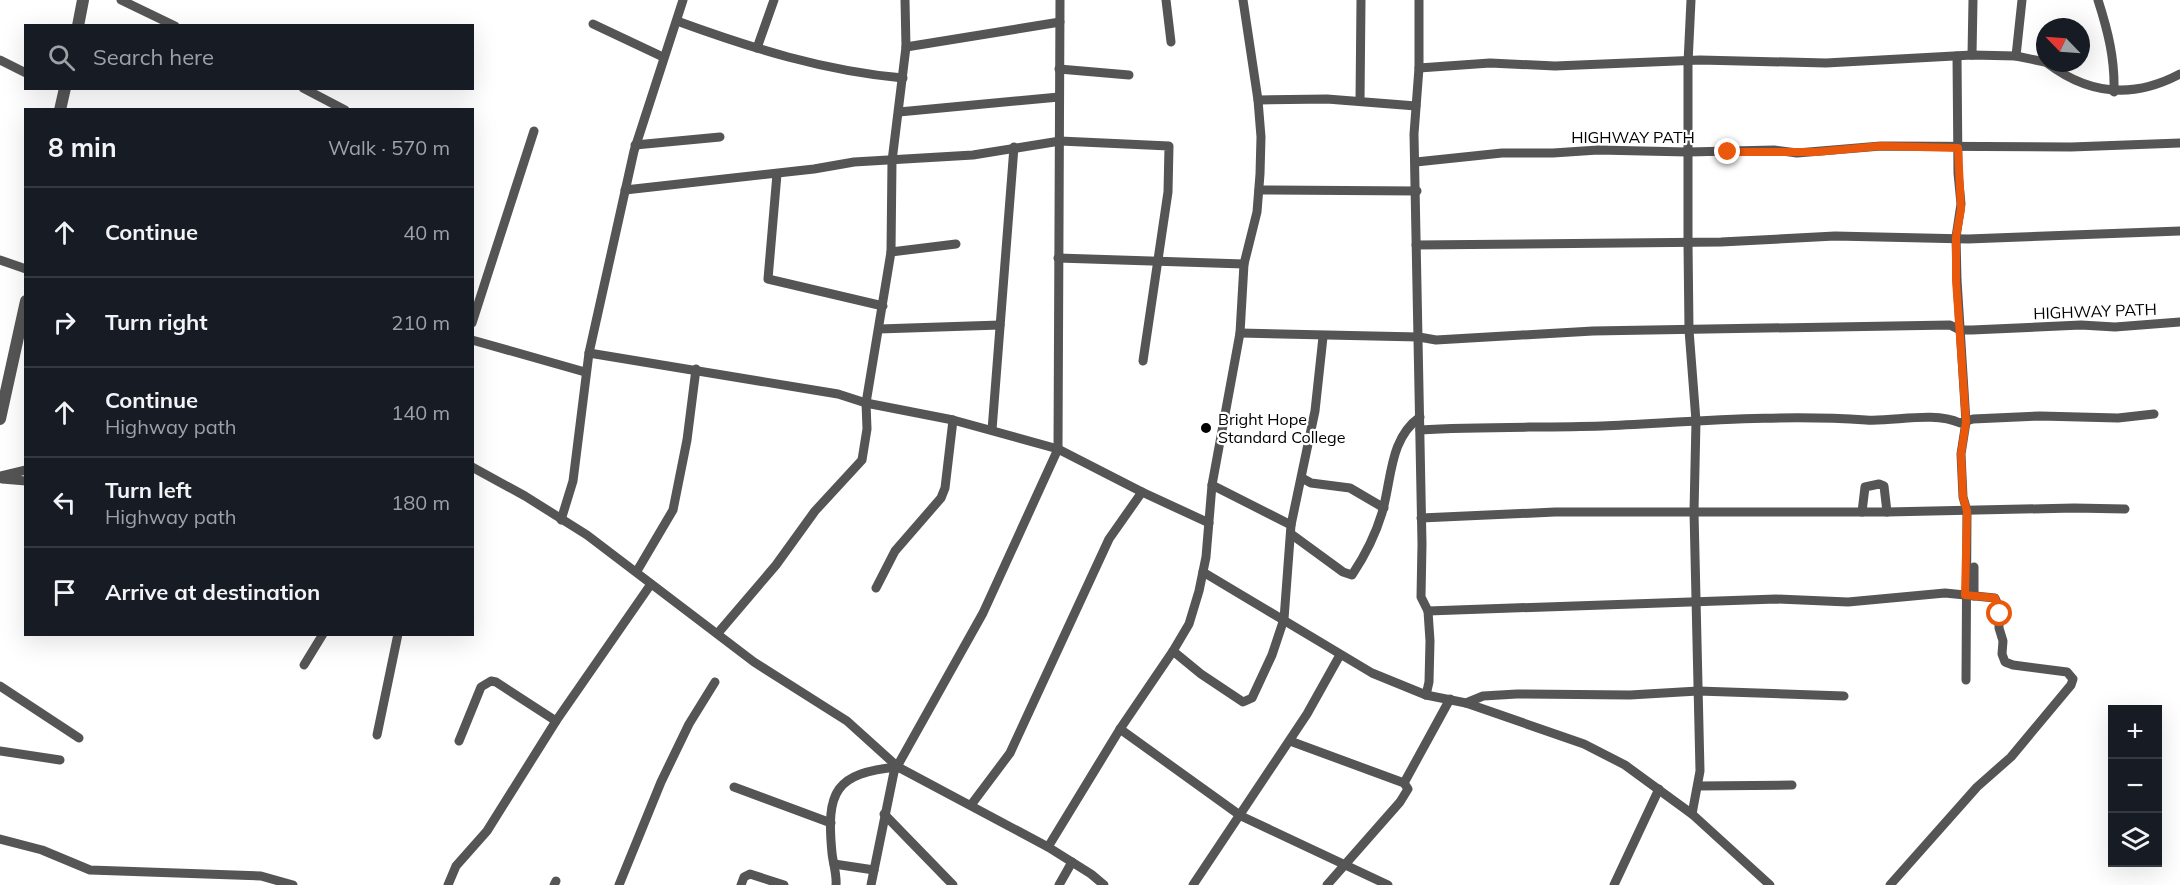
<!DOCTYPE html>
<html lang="en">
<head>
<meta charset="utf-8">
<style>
	:root { --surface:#171b24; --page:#242831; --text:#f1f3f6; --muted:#9ea1a6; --line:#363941 }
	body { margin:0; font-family:Mulish,sans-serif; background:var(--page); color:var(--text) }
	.controls { position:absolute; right:18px; bottom:18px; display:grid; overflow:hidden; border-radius:0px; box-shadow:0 6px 24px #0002 }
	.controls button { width:54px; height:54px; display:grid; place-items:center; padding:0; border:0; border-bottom:2px solid var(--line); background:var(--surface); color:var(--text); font:30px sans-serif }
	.compass { position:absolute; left:2036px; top:18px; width:54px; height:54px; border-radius:50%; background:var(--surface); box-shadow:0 6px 24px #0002; rotate:295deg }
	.stop { position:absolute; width:18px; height:18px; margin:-14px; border:4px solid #ea580c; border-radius:50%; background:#fff }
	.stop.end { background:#ea580c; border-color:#fff; box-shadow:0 2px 6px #0008 }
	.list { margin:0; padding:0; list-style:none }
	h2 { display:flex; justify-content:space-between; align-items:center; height:78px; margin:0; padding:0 24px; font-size:26px }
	h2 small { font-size:20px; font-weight:400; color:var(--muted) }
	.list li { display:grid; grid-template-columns:39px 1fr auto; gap:18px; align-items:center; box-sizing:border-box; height:90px; padding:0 24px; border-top:2px solid var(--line) }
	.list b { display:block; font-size:22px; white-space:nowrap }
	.list p { margin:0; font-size:20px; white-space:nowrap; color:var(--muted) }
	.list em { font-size:20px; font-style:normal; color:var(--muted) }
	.icon { flex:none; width:33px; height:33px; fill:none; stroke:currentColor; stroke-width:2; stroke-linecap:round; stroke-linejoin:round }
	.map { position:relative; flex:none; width:2180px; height:885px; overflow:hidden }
	.search { position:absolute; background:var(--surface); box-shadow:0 6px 24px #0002; left:24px; top:24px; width:450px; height:66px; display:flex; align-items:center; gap:15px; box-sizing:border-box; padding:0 21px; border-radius:0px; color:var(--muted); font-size:22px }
	.panel { position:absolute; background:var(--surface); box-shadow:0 6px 24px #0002; left:24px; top:108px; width:450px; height:528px; border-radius:0px }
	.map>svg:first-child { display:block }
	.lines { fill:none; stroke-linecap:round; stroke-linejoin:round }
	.minor { stroke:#555; stroke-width:9 }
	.tertiary { stroke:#555; stroke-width:12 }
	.route { stroke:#ea580c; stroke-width:8 }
	.poi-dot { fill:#000; stroke:#fff; stroke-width:2 }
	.labels { text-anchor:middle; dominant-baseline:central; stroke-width:4.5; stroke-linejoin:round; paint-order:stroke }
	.street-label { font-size:16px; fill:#000; stroke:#fff }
	.poi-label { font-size:16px; fill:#000; stroke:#fff; text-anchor:start }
</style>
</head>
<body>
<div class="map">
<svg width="2180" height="885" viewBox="0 0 2180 885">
	<rect width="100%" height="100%" fill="#fff"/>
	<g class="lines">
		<!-- minor -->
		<g class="minor">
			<polyline points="121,0 175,26"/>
			<polyline points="1166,0 1171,42"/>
			<polyline points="1419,0 1419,68 1414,134 1422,544 1421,597 1428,611 1430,641 1429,682 1426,695"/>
			<polyline points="1691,0 1688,63 1688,243 1689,330 1696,421 1694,512 1700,771 1692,814"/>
			<path d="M 2098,0 C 2108,31 2115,59 2114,92"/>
			<path d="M 677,21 C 751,48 824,71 903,78"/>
			<polyline points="593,24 663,57"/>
			<polyline points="906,47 1060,22"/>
			<polyline points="757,48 774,0"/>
			<polyline points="1972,55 1973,0"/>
			<polyline points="1957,56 1958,173 1961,204 1956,237 1957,280 1966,422 1961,454 1963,497 1967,511 1966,680"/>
			<polyline points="2016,56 2022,0"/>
			<polyline points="0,60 26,73"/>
			<path d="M 2047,63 C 2089,95 2133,99 2180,74"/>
			<polyline points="1419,68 1490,63 1555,66 1700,60 1826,63 1972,55 2016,56 2045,62"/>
			<polyline points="1059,69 1129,75"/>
			<polyline points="303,88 345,110"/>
			<polyline points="1258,100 1327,99 1416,106"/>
			<polyline points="1360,101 1361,0"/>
			<polyline points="899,112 1059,97"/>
			<polyline points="635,145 720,137"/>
			<polyline points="1416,162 1502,153 1553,153 1598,150 1688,152 1774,150 1797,153 1881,146 2071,147 2180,143"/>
			<polyline points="777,174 768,279 883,306"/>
			<polyline points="625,190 814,169 854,162 973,155 1060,141 1169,146 1168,192 1143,361"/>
			<polyline points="1259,190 1417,191"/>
			<polyline points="1416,245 1721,242 1835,236 1968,239 2180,231"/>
			<polyline points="891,252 956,244"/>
			<polyline points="1058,258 1244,264"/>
			<polyline points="0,260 26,269"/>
			<polyline points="472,323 534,131"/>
			<polyline points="879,329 1000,325"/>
			<polyline points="1240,333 1419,337 1436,340 1593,331 1950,325 1960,330 1972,330 2081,325 2115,327 2180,322"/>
			<polyline points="472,340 585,372"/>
			<polyline points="589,353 838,394 866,403 953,420 1058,449 1142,492 1209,523"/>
			<polyline points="992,430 1014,147"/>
			<path d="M 1420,430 C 1481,426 1541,428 1602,426 C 1690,422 1778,414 1866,420 C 1894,422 1933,411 1960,423 L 1973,419 L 2040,416 L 2118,418 L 2154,414"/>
			<polyline points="472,467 525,496 587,535 754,662 847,721 898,767 1048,847 1091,874 1104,885"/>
			<polyline points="0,476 26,470"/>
			<polyline points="1302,478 1311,483 1350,488 1384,508"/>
			<polyline points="2,479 26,481"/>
			<polyline points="1212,485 1291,525"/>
			<polyline points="1862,512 1887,512"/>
			<polyline points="1421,518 1555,512 1862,512 1865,487 1879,484 1884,486 1887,512 2074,508 2125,509"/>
			<polyline points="561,520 573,481 589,353 634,151 683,0"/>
			<path d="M 1291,534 L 1343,572 L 1352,575 C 1364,557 1376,533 1382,513 C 1392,479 1389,439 1420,417"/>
			<polyline points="1974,567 1974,596"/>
			<polyline points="637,571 673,510 687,440 696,369"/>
			<polyline points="1203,572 1372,673 1426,695 1466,703 1584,744 1625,765 1692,814 1770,885"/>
			<polyline points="876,588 895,551 941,498 945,488 953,420"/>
			<polyline points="1428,611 1776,599 1848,602 1945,593 1995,598 1999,607 1999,628 2003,641 2002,654 2005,662 2013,665 2067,672 2073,679 2071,685 2011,757 1977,787 1890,885"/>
			<polyline points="718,633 776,565 815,511 862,460 867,429 866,403 891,252 892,161 906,47 905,0"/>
			<polyline points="1173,651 1201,674 1243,702 1252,698 1272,655 1284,619 1291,525 1315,411 1323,337"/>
			<polyline points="304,665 323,634"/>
			<polyline points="0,686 79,738"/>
			<polyline points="1466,703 1483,696 1517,694 1630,695 1698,691 1844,696"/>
			<polyline points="1120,729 1241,816 1388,885"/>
			<polyline points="377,735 398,634"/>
			<polyline points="459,741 481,687 491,681 496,682 556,721"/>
			<polyline points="1290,741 1404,783 1408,789 1400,802 1327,885"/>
			<polyline points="0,751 60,760"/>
			<polyline points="1404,783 1450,699"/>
			<polyline points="1698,786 1792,785"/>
			<polyline points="734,787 831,823"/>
			<polyline points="971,805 1010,753 1109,539 1142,492"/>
			<polyline points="884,814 953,885"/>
			<polyline points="0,839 42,850 90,870 261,876 293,885"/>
			<polyline points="1048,847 1120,729 1173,651 1189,624 1199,591 1206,557 1212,485 1240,333 1244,264 1257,212 1260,174 1261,137 1258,100 1243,0"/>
			<polyline points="834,864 874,870"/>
			<polyline points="448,885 456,866 487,831 556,721 651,584"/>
			<polyline points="554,885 556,881"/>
			<polyline points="619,885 661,782 689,724 715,682"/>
			<polyline points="741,885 744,877 750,874 784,885"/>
			<path d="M 836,885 C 837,875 833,863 832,853 C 826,791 835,773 898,767"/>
			<polyline points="871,885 894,772 983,613 1058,449 1060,0"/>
			<polyline points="1059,885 1072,862"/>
			<polyline points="1193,885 1307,714 1340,655"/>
			<polyline points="1614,885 1659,789"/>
		</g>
		<!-- tertiary -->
		<g class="tertiary">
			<polyline points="78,26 83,0"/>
			<polyline points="60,110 65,88"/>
			<polyline points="0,419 26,301"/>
		</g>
	</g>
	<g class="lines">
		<!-- route -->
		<polyline class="route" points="1728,152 1816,152 1881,146 1958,148 1961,209 1956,237 1956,280 1966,422 1961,454 1963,497 1967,511 1965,595 1995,598 2000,614"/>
	</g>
	<!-- markers -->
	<circle class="poi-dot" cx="1206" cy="428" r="6"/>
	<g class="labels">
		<!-- street labels -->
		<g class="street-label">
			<text x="1633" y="137">HIGHWAY PATH</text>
			<text transform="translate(2095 311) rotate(-2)">HIGHWAY PATH</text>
		</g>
		<!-- poi labels -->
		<g class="poi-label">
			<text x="1218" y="419">Bright Hope<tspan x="1218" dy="18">Standard College</tspan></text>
		</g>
	</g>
</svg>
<div class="controls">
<button>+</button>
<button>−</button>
<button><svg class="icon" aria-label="layers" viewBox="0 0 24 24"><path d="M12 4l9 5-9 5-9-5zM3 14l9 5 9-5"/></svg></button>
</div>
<svg class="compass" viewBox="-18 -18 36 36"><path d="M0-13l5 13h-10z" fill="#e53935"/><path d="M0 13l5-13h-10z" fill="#9ea1a6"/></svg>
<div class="stop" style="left:2000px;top:614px"></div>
<div class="stop end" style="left:1728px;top:152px"></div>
<div class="search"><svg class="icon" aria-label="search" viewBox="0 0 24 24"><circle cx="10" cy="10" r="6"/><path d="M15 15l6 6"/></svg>Search here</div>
<section class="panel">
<h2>8 min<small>Walk · 570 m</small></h2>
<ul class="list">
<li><svg class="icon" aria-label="ahead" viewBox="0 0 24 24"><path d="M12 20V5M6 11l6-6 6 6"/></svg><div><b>Continue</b></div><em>40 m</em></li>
<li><svg class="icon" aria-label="right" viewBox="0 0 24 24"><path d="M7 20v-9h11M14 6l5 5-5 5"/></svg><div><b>Turn right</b></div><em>210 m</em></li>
<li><svg class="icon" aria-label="ahead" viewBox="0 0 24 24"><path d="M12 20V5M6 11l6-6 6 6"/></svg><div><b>Continue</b><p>Highway path</p></div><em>140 m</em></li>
<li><svg class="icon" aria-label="left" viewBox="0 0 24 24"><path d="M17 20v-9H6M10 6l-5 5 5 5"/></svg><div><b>Turn left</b><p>Highway path</p></div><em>180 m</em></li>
<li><svg class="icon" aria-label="arrive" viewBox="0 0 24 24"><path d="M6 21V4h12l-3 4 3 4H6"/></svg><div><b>Arrive at destination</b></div></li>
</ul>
</section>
</div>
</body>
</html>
